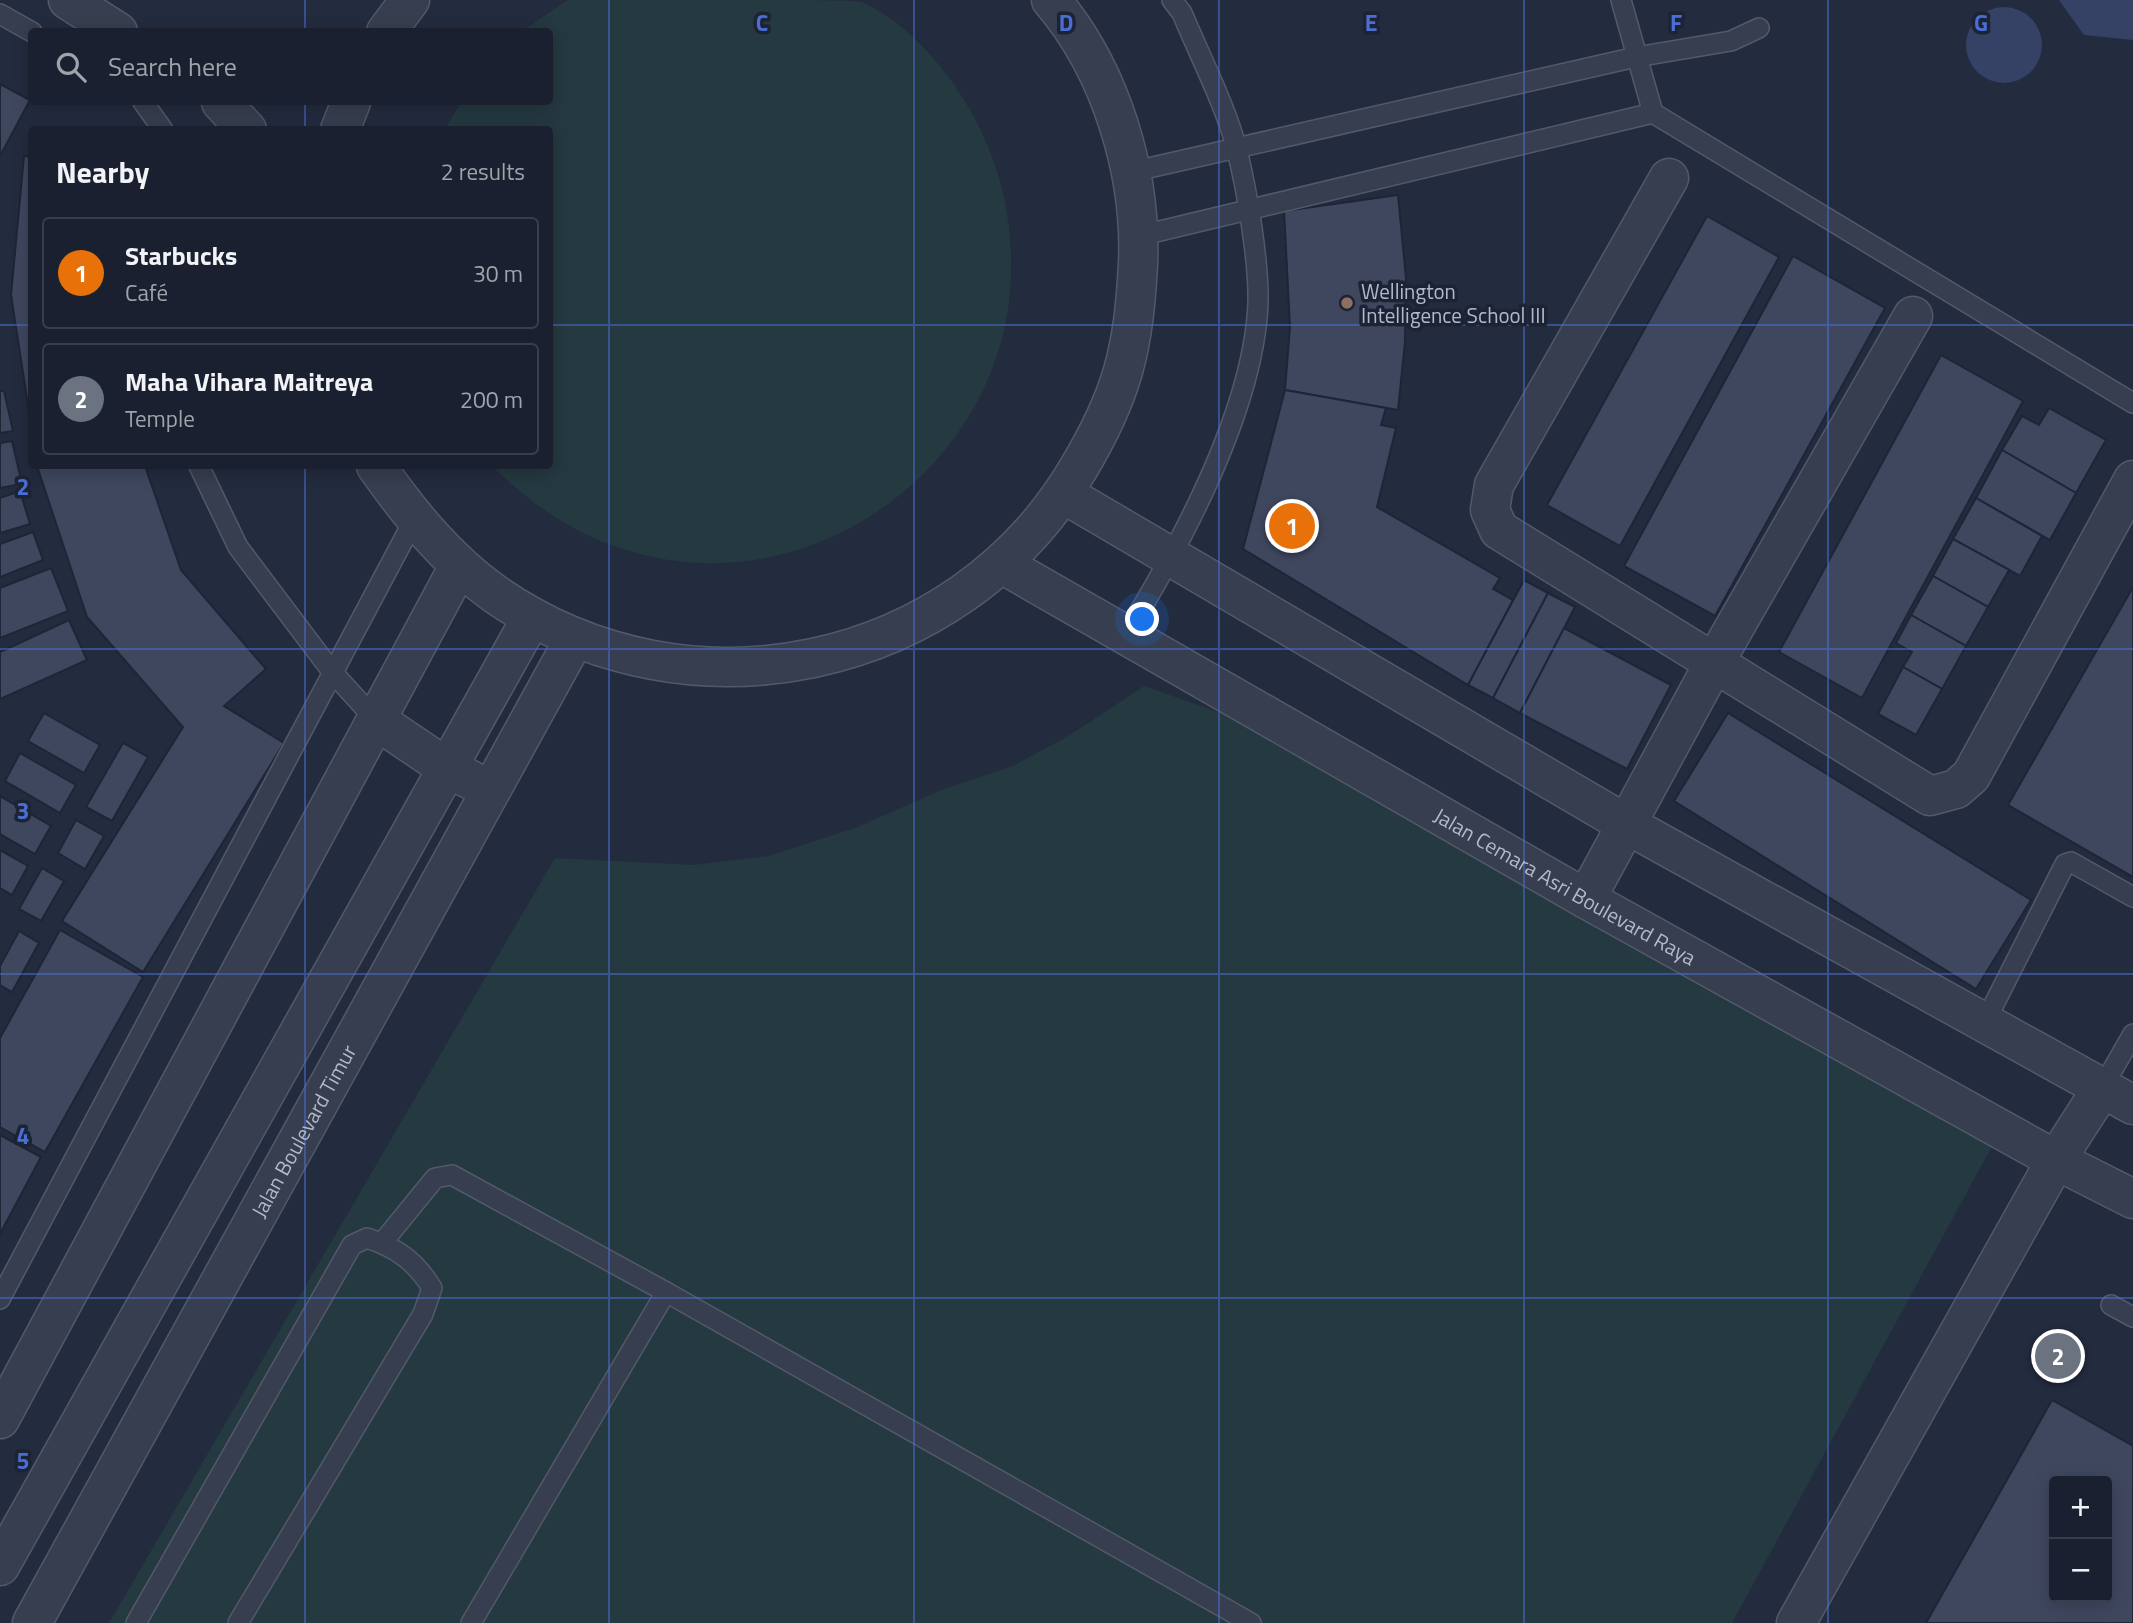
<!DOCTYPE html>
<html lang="en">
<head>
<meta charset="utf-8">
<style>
	:root { --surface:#1a202f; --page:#232837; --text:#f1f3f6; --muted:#9fa3aa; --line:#383e4b; --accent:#86a2fc }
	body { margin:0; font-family:"Titillium Web",sans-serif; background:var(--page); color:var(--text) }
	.controls { position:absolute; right:21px; bottom:21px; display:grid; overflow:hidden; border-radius:7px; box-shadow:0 4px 18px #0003 }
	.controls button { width:63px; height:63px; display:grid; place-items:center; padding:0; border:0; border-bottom:2px solid var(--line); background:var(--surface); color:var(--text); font:35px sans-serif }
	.you { position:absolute; left:1143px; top:620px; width:24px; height:24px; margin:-18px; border:5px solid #fff; border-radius:50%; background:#1a73e8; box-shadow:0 0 0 10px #1a73e833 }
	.badge { display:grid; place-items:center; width:46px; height:46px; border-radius:50%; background:var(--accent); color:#fff; font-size:23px; font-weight:700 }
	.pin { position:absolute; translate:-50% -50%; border:4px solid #fff; box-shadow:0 2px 7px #0006 }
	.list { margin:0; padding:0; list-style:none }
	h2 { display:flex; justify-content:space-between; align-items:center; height:91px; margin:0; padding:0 28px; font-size:30px }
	h2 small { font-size:23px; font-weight:400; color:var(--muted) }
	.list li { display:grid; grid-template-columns:46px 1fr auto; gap:21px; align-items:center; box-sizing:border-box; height:112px; margin:0 14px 14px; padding:0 14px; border:2px solid var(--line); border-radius:7px }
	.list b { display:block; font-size:26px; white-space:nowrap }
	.list p { margin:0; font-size:23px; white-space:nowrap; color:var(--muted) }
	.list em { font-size:23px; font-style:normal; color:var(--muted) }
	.icon { flex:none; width:38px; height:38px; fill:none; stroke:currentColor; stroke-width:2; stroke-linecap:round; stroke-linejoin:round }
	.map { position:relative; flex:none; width:2133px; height:1623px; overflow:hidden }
	.search { position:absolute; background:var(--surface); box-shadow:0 4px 18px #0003; left:28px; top:28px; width:525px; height:77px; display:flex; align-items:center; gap:18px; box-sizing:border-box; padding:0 24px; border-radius:7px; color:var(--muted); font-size:26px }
	.panel { position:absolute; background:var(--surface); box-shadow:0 4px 18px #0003; left:28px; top:126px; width:525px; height:343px; border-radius:7px }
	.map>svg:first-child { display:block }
	.green { fill:#253940 }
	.water { fill:#354165 }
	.building { fill:#3f475f; stroke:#1e2536; stroke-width:2; fill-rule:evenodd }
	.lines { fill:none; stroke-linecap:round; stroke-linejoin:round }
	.lane-casing { stroke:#52596a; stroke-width:22 }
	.street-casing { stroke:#52596a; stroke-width:41 }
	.lane { stroke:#373e4f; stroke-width:19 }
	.street { stroke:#373e4f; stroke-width:38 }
	.grid { fill:none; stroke:#4a6ed4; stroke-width:2; stroke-opacity:0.55 }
	.education-dot { fill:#8d6e63; stroke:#1c2334; stroke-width:2.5 }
	.labels { text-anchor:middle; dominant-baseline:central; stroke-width:7; stroke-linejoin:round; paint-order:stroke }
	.poi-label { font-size:21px; fill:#b3b9ca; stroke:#1c2334; text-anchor:start }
	.street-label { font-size:21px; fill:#b3b9ca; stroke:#1c2334 }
	.grid-label { font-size:23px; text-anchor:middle; font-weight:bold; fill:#4a6ed4; stroke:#1c2334; stroke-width:7; stroke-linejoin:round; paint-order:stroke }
</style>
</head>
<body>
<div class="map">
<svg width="2133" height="1623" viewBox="0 0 2133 1623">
	<rect width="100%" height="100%" fill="#232b3f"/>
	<!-- green -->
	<g class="green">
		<path d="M 568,0 C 641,0 715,0 788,0 C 807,0 846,0 861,2 C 906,21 945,67 969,108 C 1003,167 1017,233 1009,301 C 987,483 795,608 620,548 C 570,532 529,502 492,466 L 550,466 L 550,130 L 445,129 L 461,102 L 550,102 L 550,32 L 522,31 Z"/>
		<polygon points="1144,686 1267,729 1996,1139 1732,1623 109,1623 555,858 693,865 769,856 855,828 944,789 1013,766 1070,735"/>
	</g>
	<!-- water -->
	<g class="water">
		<polygon points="2059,0 2133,0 2133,40 2084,35"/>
		<circle cx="2004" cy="45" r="38"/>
	</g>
	<!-- building -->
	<g class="building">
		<polygon points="0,84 30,100 0,156"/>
		<polygon points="24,156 32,157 32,431 11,295"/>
		<polygon points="1398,195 1406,278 1405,342 1398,410 1285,390 1290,327 1284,211"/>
		<polygon points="1707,216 1779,257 1620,546 1547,505"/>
		<polygon points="1793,256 1885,308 1715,616 1624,566"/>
		<polygon points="1941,355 2023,401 1862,698 1779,652"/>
		<polygon points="1285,390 1386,408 1381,425 1396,428 1377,507 1500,578 1493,589 1513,600 1468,685 1243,549"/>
		<polygon points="0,391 4,391 13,431 0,433"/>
		<polygon points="2049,408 2106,440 2076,493 2002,450 2022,416 2039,425"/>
		<polygon points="12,441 22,484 0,488 0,443"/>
		<polygon points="2002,450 2076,493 2050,540 1976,498"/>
		<polygon points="37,466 145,466 181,570 266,669 224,706 284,743 143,972 62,921 183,727 87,617"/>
		<polygon points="20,491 30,524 0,533 0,498"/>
		<polygon points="1976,498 2042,536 2020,576 1953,539"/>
		<polygon points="33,532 43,560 0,577 0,544"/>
		<polygon points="1953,539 2009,570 1988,607 1933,576"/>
		<polygon points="51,568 68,611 0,638 0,588"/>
		<polygon points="1933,576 1988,607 1966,646 1911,615"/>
		<polygon points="1524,580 1548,593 1493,698 1468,685"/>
		<polygon points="2133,587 2133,877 2008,805"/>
		<polygon points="1548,593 1575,607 1520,713 1493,698"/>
		<polygon points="1911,615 1966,646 1942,689 1903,667 1912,652 1896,643"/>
		<polygon points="69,620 87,660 0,699 0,652"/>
		<polygon points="1564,628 1671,685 1627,769 1520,713"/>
		<polygon points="1903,667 1942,689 1916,735 1878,714"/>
		<polygon points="44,713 100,745 84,773 28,741"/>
		<polygon points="1728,713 2031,900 1976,989 1674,801"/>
		<polygon points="123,743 148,757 112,821 86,807"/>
		<polygon points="20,753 76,785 60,813 5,781"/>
		<polygon points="0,796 51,826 35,854 0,834"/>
		<polygon points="76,820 104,836 85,869 58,853"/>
		<polygon points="0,850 28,866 12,895 0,888"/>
		<polygon points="42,868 64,881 41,921 19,909"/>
		<polygon points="60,930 143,977 45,1152 0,1127 0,1038"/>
		<polygon points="19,931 39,943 12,992 0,985 0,966"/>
		<polygon points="0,1135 41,1157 0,1234"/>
		<path d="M 2052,1400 L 2133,1446 L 2133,1623 L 1926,1623 ZM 2054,1481 L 2107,1481 L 2107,1597 L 2054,1597 Z"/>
	</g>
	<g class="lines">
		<defs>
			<g id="lane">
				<polyline points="1621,0 1653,113 2133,403"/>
				<polyline points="0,14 32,32"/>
				<polyline points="143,102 163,130"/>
				<polyline points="1131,172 1636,57 1731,41 1759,28"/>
				<polyline points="1139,236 1653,113"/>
				<polyline points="199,466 238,547 333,673 376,720"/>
				<path d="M 1126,634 C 1181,544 1254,410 1258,303 C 1259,261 1247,191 1237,150 C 1227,109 1199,54 1182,13 L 1172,0"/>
				<polyline points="1984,1024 2065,864 2071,862 2133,897"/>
				<polyline points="2101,1090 2133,1034"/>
				<polyline points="382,1243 435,1178 452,1175 666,1292 471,1623"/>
				<polyline points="666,1292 1251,1623"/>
				<polyline points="0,1299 414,520"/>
				<polyline points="2111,1305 2133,1317"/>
				<path d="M 136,1623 L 352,1245 L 367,1238 C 397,1248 415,1261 432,1288 L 423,1314 L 238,1623"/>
			</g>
			<g id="street">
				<polyline points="68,0 118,32"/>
				<polyline points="386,32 410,0"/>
				<polyline points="221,102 247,130"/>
				<polyline points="340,130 351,102"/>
				<polyline points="1669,178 1494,485 1490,510 1499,530 1930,796 1956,789 1971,776 2133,480"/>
				<path d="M 376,466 C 410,514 446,559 495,594 C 688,728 958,672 1078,469 C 1096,439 1113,406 1123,371 C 1133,336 1136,300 1138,264 C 1142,173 1111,70 1051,0"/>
				<polyline points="1064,494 1626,824 2133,1105"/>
				<path id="s1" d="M 1002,564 L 1586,899 L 2056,1160 L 2133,1199"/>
				<polyline points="376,720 447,768 471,780"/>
				<polyline points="1586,899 1713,665 1913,316"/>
				<polyline points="0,1419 459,566"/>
				<polyline points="0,1566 532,617"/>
				<path id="s2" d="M 32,1623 L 575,638"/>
				<polyline points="1796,1623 2056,1160 2101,1090"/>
			</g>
		</defs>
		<!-- lane casing -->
		<use href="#lane" class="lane-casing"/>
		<!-- street casing -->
		<use href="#street" class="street-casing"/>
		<!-- lane -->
		<use href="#lane" class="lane"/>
		<!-- street -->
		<use href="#street" class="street"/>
	</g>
	<!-- grid -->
	<path class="grid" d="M 305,0 L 305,32M 609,0 L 609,1623M 914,0 L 914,1623M 1219,0 L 1219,1623M 1524,0 L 1524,1623M 1828,0 L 1828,1623M 305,102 L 305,130M 0,325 L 32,325M 550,325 L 2133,325M 305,466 L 305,1623M 0,649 L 2133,649M 0,974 L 2133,974M 0,1298 L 2133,1298"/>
	<!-- markers -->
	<circle class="education-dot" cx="1347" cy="303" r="7"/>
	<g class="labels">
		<!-- poi labels -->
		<g class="poi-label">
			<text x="1361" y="291">Wellington<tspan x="1361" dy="24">Intelligence School III</tspan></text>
		</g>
		<!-- street labels -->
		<g class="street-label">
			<text stroke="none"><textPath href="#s1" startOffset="649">Jalan Cemara Asri Boulevard Raya</textPath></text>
			<text stroke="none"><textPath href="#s2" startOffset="562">Jalan Boulevard Timur</textPath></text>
		</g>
	</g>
	<g class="grid-label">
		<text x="762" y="31">C</text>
		<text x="1066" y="31">D</text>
		<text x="1371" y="31">E</text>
		<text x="1676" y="31">F</text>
		<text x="1981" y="31">G</text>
		<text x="23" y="495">2</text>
		<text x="23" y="819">3</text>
		<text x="23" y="1144">4</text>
		<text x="23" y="1469">5</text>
	</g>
</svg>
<div class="controls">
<button>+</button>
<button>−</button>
</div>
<div class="you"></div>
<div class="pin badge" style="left:1292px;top:526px;background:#e8710a">1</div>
<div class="pin badge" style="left:2058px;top:1356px;background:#6b7280">2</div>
<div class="search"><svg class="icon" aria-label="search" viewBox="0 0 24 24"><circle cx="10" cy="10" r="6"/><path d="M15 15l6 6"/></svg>Search here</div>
<section class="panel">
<h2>Nearby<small>2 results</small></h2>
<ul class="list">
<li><span class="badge" style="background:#e8710a">1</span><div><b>Starbucks</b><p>Café</p></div><em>30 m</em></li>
<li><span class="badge" style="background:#6b7280">2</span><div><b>Maha Vihara Maitreya</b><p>Temple</p></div><em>200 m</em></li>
</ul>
</section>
</div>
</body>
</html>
